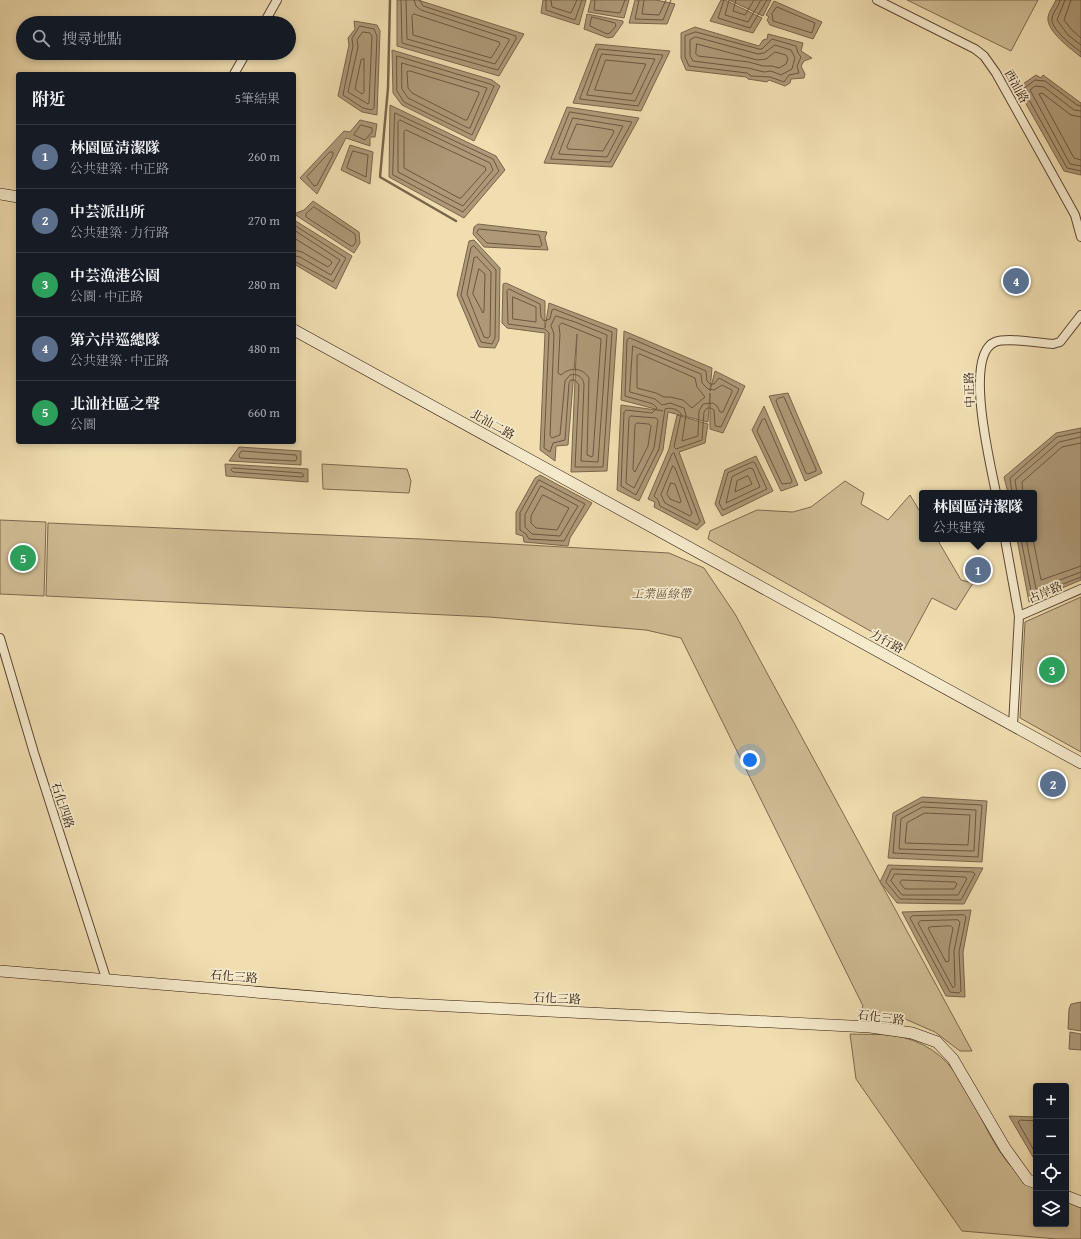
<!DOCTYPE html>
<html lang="zh-TW">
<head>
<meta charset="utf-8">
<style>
	:root { --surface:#171b24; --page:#20242c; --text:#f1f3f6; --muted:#9ea1a6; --line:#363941; --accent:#ea580c }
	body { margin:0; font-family:"Gentium Book Plus","Noto Serif TC",serif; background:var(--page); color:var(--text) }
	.controls { position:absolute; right:12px; bottom:12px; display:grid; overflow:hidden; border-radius:4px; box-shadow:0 2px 6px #0003 }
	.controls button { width:36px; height:36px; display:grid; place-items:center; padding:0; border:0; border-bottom:1px solid var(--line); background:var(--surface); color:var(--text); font:20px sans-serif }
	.you { position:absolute; left:750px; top:760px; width:14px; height:14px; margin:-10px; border:3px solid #fff; border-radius:50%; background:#1a73e8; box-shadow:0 0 0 6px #1a73e833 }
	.badge { display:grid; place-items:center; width:26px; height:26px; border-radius:50%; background:var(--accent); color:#fff; font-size:13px; font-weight:700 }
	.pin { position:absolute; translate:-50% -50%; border:2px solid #fff; box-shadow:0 1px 4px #0006 }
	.popup { position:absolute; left:919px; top:490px; width:118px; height:52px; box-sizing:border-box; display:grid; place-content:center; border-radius:4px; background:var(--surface); filter:drop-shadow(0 1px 3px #0005); font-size:13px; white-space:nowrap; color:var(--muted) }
	.popup b { font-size:15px; color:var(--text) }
	.popup::after { content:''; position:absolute; left:50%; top:100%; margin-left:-8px; border:8px solid transparent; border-top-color:var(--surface) }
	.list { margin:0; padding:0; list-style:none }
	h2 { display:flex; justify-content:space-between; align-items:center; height:52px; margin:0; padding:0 16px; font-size:17px }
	h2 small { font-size:13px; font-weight:400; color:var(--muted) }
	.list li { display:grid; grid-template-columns:26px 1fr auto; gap:12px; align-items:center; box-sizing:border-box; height:64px; padding:0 16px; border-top:1px solid var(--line) }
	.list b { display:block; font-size:15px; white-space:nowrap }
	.list p { margin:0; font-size:13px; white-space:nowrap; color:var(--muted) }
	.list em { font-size:13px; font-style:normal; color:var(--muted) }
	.icon { flex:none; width:22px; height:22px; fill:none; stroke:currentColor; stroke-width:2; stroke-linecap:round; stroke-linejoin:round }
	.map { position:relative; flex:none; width:1081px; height:1239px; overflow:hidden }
	.search { position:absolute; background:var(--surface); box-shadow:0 2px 6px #0003; left:16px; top:16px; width:280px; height:44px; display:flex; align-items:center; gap:10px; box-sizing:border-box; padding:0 14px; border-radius:22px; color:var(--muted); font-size:15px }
	.panel { position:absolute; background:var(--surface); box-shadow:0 2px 6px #0003; left:16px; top:72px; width:280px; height:372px; border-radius:4px }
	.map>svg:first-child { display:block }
	.green { fill:#cfbc94; stroke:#7e684e }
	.water { fill:#ad9977; stroke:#79644a }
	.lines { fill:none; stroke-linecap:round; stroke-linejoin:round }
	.shore { stroke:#6c563f; stroke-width:1 }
	.stream { stroke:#79644a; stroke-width:2.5 }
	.street-casing { stroke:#5d4632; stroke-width:10 }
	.secondary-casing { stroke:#2c1407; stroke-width:12 }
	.street { stroke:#f5eacc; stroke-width:8 }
	.secondary { stroke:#f5eacc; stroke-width:11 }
	.labels { text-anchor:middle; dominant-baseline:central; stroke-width:3.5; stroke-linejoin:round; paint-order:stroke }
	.street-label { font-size:12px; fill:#2c1407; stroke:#f5eacc }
	.park-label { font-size:12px; font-style:italic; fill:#5d4631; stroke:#f5eacc }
</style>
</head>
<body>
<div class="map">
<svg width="1081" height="1239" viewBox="0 0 1081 1239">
	<rect width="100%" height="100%" fill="#f0deb1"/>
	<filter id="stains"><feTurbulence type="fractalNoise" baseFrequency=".005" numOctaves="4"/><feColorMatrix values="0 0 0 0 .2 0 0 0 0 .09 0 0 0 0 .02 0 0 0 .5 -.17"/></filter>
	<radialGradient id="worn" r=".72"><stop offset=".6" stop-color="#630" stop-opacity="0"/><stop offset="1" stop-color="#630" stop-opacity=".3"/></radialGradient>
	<!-- green -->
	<g class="green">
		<polygon points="907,0 1038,0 1011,51"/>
		<polygon points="322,464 407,469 411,481 409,493 323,489"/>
		<polygon points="845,481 864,493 861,504 888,520 910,495 922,515 922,539 937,539 961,580 973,583 956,610 932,598 904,650 708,539 710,531 757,510 793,512 811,507"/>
		<polygon points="0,520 46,522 44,596 0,594"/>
		<polygon points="48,523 421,539 669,553 704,568 735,614 972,1051 960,1051 935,1032 905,1019 894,1017 859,1015 863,1006 681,638 646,630 489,617 46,596"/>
		<polygon points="1081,597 1081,752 1020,718 1025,622"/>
		<path d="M 850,1034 C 867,1035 885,1033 902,1037 C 966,1053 971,1113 1005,1159 C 1013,1170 1025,1179 1036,1188 L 1036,1224 L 1066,1224 L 1066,1201 L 1081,1207 L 1081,1239 L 1058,1239 L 962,1231 L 856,1079 Z"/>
	</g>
	<!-- water -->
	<g class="water">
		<polygon points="397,0 418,0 524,34 499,76 397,46"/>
		<polygon points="543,0 586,0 579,25 541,13"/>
		<polygon points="591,0 629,0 624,18 588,12"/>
		<polygon points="635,0 656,0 675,4 667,24 629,23"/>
		<polygon points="721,0 725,0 762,18 753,33 710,21"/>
		<polygon points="729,0 771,0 763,16"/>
		<path d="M 1056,0 L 1081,0 L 1081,57 C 1071,49 1046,31 1048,17 C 1049,11 1054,5 1056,0 Z"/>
		<polygon points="774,1 822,22 813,39 770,25 767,20 769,17 766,15"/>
		<polygon points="587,14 623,21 623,23 613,37 608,38 584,29"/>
		<polygon points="354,21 377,25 380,31 377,115 362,112 338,96 349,45 348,38 355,29"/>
		<polygon points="695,27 759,46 763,40 767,39 768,34 803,43 801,51 812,58 804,61 801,66 805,74 804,78 791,79 790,83 785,86 769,80 767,82 748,79 746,77 686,70 681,58 681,33"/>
		<polygon points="596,44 670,51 641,111 573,103"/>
		<polygon points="392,50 492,80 500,86 474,141 402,105 393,93"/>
		<polygon points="1036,75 1041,78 1043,75 1081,103 1081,175 1064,171 1017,88"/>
		<polygon points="390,105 496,156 505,170 464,218 389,177"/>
		<polygon points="567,107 639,118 612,167 544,163"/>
		<polygon points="360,120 377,124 375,137 370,137 370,146 346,138 317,194 300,178 344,131 350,132"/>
		<polygon points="350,145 373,152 370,184 341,170"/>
		<polygon points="313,201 359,232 360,243 354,253 294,214 304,210"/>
		<polygon points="294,220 352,256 336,289 294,264"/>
		<polygon points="478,224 547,232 545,238 548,250 484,247 473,234 474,227"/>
		<polygon points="474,240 500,268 499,340 495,348 479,347 457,295 469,241"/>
		<polygon points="506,283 545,301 545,328 549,303 617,329 607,471 571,472 577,334 568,445 556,446 555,461 540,450 545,333 507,328 502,323 503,284"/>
		<polygon points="624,331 712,368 710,391 715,371 745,386 723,433 710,429 710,393 708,422 668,412 663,450 639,501 617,490 621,405 663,411 621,400"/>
		<polygon points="788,393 822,473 805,481 769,396"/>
		<polygon points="764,406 798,485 781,491 752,430"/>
		<polygon points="677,415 708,424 705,443 679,452 705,523 697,530 654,507 655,502 648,499 669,449"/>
		<polygon points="1081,428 1081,580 1029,602 1017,539 1034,539 1034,493 1008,493 1004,477 1056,433"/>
		<polygon points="239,447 301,451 301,465 229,461"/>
		<polygon points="756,456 773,491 722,516 715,504 725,470"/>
		<polygon points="225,464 308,469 308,482 226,476"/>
		<polygon points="540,475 592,503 570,538 568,546 524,542 523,536 516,534 516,512 535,478"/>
		<polygon points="922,797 987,801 982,862 888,858 893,813"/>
		<polygon points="888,865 983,868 964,904 897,903 880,882"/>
		<polygon points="971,910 963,952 965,997 946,996 902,912"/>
		<polygon points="1081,1002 1081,1031 1068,1029 1069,1009 1071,1004"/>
		<polygon points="1070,1032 1081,1034 1081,1050 1069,1049"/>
		<polygon points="1009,1116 1036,1117 1036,1162"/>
	</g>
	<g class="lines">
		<!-- shore -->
		<g class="shore">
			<polyline points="401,0 402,43 498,70 516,39 516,36 423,6 420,0"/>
			<polyline points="406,0 407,39 495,64 509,41 509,39 421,10 416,6 414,0"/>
			<polyline points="546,0 546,10 575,20 582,0"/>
			<polyline points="551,0 552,7 571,13 577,0"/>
			<polyline points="595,0 594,10 620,13 625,0"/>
			<polyline points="639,0 635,19 663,20 671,0"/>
			<polyline points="644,0 642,14 659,15 666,0"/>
			<polyline points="724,0 718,18 750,28 767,0"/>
			<polyline points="729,0 725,15 748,22 761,0"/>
			<polyline points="736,0 733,11 745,15 754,0"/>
			<path d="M 1060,0 C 1059,7 1053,11 1052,18 C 1050,29 1073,46 1081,52"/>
			<polyline points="1065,0 1057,20 1068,35 1081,45"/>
			<polyline points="1071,0 1064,20 1072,30 1081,38"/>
			<polygon points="777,7 815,23 812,33 773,21 772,14"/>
			<polygon points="414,14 499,42 500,44 491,58 413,35 412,16"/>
			<polygon points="592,17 615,23 616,26 610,33 607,34 590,26"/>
			<polygon points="360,26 374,29 377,36 374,108 372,110 363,108 343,95 353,46 352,39"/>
			<polygon points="363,32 370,33 372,36 369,102 368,104 348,92 358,47 357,40"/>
			<polygon points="696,32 759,49 762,49 772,39 796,46 798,53 801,57 797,66 799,73 789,75 784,82 770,77 751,76 747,73 689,66 685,57 685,36"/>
			<polygon points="696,37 758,54 764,53 775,45 791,50 795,58 792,69 781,75 771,71 764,72 748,68 693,61 690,56 690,40"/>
			<polygon points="697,44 757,60 766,59 775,52 786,55 788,59 786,64 779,68 772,66 763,66 749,62 698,56 696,54"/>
			<polygon points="599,49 663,55 638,106 580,99"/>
			<polygon points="602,54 655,59 635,101 587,95"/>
			<polygon points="397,56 490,84 494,86 472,135 404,102 397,91"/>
			<polygon points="364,59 364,92 362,94 355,89 361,60"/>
			<polygon points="606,60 646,64 632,94 595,90"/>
			<polygon points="402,63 487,88 470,128 468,128 408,98 402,89"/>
			<polygon points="410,71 479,92 479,94 467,120 465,120 412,93 408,88 407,72"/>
			<polyline points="1081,106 1077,105 1045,81 1035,80 1023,89 1067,168 1081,171"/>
			<polyline points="1081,111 1074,110 1044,87 1035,86 1030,90 1070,164 1081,166"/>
			<polygon points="570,112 632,122 610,162 551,159"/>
			<polygon points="395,113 493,159 499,171 463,212 393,175"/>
			<polyline points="1081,117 1071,115 1042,93 1039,94 1074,158 1081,160"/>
			<polygon points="573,118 623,126 607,157 559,154"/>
			<polygon points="400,120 490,163 493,170 463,206 398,172 398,122"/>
			<polygon points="577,124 613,130 614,132 603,151 568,149 567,147"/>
			<polygon points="361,125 372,128 372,132 365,140 354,135"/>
			<polygon points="406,130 485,167 486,170 461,198 459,198 404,168 404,132"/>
			<polygon points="353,151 368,155 366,177 347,168"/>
			<polygon points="330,152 333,152 333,155 317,185 314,186 307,177"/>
			<polygon points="314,207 355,234 356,242 353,246 351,246 306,217 306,214"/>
			<polyline points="294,225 346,258 333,282 294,261"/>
			<polygon points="479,229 539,235 542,245 540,247 487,243 477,233"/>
			<polyline points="294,230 340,260 331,275 300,257 294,256"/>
			<polyline points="294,238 331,261 332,263 328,267 302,252 294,250"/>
			<polygon points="474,246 496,270 495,338 492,344 481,342 461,295 471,248"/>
			<polygon points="477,257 491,272 490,336 488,338 484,337 467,294 474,258"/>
			<polygon points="479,269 485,274 484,311 483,313 473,294"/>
			<polygon points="509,289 540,304 541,317 544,321 550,319 552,310 554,309 612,332 603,467 575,467 579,385 575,380 571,380 569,383 565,440 553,443 550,452 544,448 549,333 545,329 508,324 507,291"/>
			<polygon points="513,297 536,307 536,322 513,319"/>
			<path d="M 556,316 L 575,322 L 607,335 L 598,462 L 581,461 L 584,384 C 583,377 577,373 570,375 L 565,381 L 560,435 L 552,438 L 550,436 L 554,334 L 551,326 Z"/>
			<path d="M 562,323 L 601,339 L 593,455 L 592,457 L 587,455 L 589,378 C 582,367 570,367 561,375 L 558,373 L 560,334 L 559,326 Z"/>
			<path d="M 630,338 L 706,371 L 707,381 L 710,384 L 714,384 L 719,378 L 739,389 L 721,427 L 715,426 L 714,410 L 711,408 L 707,408 L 704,412 L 702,440 L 676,449 L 674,447 L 681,414 C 678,409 670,407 665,409 L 659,449 L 636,495 L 621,486 L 624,412 L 626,410 L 652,413 L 657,408 L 653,404 L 625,396 L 627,340 Z"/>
			<polygon points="633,346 701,374 702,383 708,389 714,390 722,385 732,390 732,392 723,412 720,412 717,406 713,403 703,404 699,411 698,436 682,441 686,415 684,408 670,403 662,405 655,399 630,392"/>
			<polygon points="640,354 695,378 697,387 705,397 692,408 683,400 670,397 664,397 656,393 637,388 637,356"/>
			<polygon points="784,397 816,469 816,471 808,474 806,473 776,401 777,399"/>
			<polygon points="631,416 656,418 658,420 654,448 634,488 626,483 629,418"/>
			<polygon points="765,419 792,481 791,483 782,484 757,431 762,420"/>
			<polygon points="637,423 649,424 651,426 648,446 635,472 633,470 635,425"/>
			<polygon points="242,451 296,455 297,459 295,461 240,458 239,455"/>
			<polygon points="674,453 700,521 697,525 660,506 658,500 654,496 672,454"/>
			<polygon points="753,462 755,463 767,489 723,510 719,503 728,473"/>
			<polygon points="673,466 675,468 692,513 690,516 665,503 661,495"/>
			<polygon points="233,468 302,473 304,476 302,477 233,472 231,470"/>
			<polygon points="750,468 753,469 760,487 726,503 732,477"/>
			<polygon points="748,476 752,484 735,492 737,481"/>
			<polygon points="539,480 585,504 564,541 529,539 526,534 520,530 520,513"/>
			<polygon points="671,483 675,484 681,501 680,503 670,499 667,494"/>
			<polygon points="541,486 578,506 560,536 532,534 525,527 525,515"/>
			<polyline points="1012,493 1010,478 1057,437 1081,432"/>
			<polyline points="1017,493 1015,480 1059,442 1081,437"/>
			<polyline points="1023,493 1022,482 1062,447 1081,443"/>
			<polygon points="543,495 569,508 557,530 536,528 531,523 531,516"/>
			<polyline points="1021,539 1032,596 1081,577"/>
			<polyline points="1026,539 1036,589 1081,572"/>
			<polyline points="1033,539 1041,580 1081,566"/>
			<polygon points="922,802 982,805 978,857 893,853 896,816"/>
			<polygon points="923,807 976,810 974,851 899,849 901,819"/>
			<polygon points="925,813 970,815 968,845 905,843 907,823"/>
			<polygon points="892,869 973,872 975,874 961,900 900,899 886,882"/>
			<polygon points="895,874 965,877 967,879 958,895 902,895 891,881"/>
			<polygon points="902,880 955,882 957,884 954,889 905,889 900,883"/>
			<polygon points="964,915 966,917 959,952 961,991 959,993 950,992 910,918 912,916"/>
			<polygon points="958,920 960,922 954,951 955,986 953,988 918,923 920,921"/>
			<polygon points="951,926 953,928 949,949 949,961 946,962 928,928 930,927"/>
			<polyline points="1036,1121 1020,1120 1018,1122 1036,1154"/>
		</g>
		<!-- stream -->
		<polyline class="stream" points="390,0 388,88 380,177 456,221"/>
		<defs>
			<g id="street">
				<polyline points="877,0 975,49 984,56 996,73 1075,215 1081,237"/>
				<polyline points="264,23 277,0"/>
				<polyline points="234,74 246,53"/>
				<path d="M 996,493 C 991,466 963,355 995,342 C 1008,337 1038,343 1053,344 L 1060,342 L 1081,315"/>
				<polyline points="1005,539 1019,616 1013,725"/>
				<polyline points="1019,616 1081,589"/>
				<polyline points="0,638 34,753 106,978"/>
			</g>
			<g id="secondary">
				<polyline points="0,194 18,197"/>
				<polyline points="294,330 1081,763"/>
				<polyline points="0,971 389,1003 870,1027 912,1033 937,1042 953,1059 1005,1148 1028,1180 1036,1183"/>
				<polyline points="1066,1196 1081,1202"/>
			</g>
		</defs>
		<!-- street casing -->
		<use href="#street" class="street-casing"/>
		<!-- secondary casing -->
		<use href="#secondary" class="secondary-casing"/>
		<!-- street -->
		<use href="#street" class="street"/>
		<!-- secondary -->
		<use href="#secondary" class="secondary"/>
	</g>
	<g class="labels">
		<!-- street labels -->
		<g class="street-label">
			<text transform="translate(1017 86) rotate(61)">西汕路</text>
			<text transform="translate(969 390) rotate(-92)">中正路</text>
			<text transform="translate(493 424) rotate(29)">北汕二路</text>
			<text transform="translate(1045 592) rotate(-23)">占岸路</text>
			<text transform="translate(887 641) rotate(29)">力行路</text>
			<text transform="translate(63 805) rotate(72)">石化四路</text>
			<text transform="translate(234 976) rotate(5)">石化三路</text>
			<text transform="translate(557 998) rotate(3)">石化三路</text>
			<text transform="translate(881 1017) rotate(7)">石化三路</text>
		</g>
		<!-- park labels -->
		<g class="park-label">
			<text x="661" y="593">工業區綠帶</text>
		</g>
	</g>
	<rect width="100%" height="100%" filter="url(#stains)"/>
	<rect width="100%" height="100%" fill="url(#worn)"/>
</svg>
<div class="controls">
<button>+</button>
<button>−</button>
<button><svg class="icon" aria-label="locate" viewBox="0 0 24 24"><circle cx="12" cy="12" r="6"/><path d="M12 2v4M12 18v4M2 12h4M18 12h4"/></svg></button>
<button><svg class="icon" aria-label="layers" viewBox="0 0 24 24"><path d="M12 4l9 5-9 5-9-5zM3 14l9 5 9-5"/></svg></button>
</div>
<div class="you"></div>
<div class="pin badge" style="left:978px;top:570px;background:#5c6f8a">1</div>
<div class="popup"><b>林園區清潔隊</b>公共建築</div>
<div class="pin badge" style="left:1053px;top:784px;background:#5c6f8a">2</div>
<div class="pin badge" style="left:1052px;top:670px;background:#2e9e5b">3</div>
<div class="pin badge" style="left:1016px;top:281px;background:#5c6f8a">4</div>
<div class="pin badge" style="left:23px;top:558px;background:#2e9e5b">5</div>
<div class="search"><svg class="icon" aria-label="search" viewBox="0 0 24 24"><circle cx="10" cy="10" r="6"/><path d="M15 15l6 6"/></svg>搜尋地點</div>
<section class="panel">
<h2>附近<small>5筆結果</small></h2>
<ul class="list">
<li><span class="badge" style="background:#5c6f8a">1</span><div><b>林園區清潔隊</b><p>公共建築 · 中正路</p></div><em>260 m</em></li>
<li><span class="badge" style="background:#5c6f8a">2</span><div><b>中芸派出所</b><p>公共建築 · 力行路</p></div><em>270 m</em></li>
<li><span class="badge" style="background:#2e9e5b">3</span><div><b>中芸漁港公園</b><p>公園 · 中正路</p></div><em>280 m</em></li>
<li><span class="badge" style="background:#5c6f8a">4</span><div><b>第六岸巡總隊</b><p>公共建築 · 中正路</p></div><em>480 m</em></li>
<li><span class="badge" style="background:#2e9e5b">5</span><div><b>北汕社區之聲</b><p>公園</p></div><em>660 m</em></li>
</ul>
</section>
</div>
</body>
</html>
